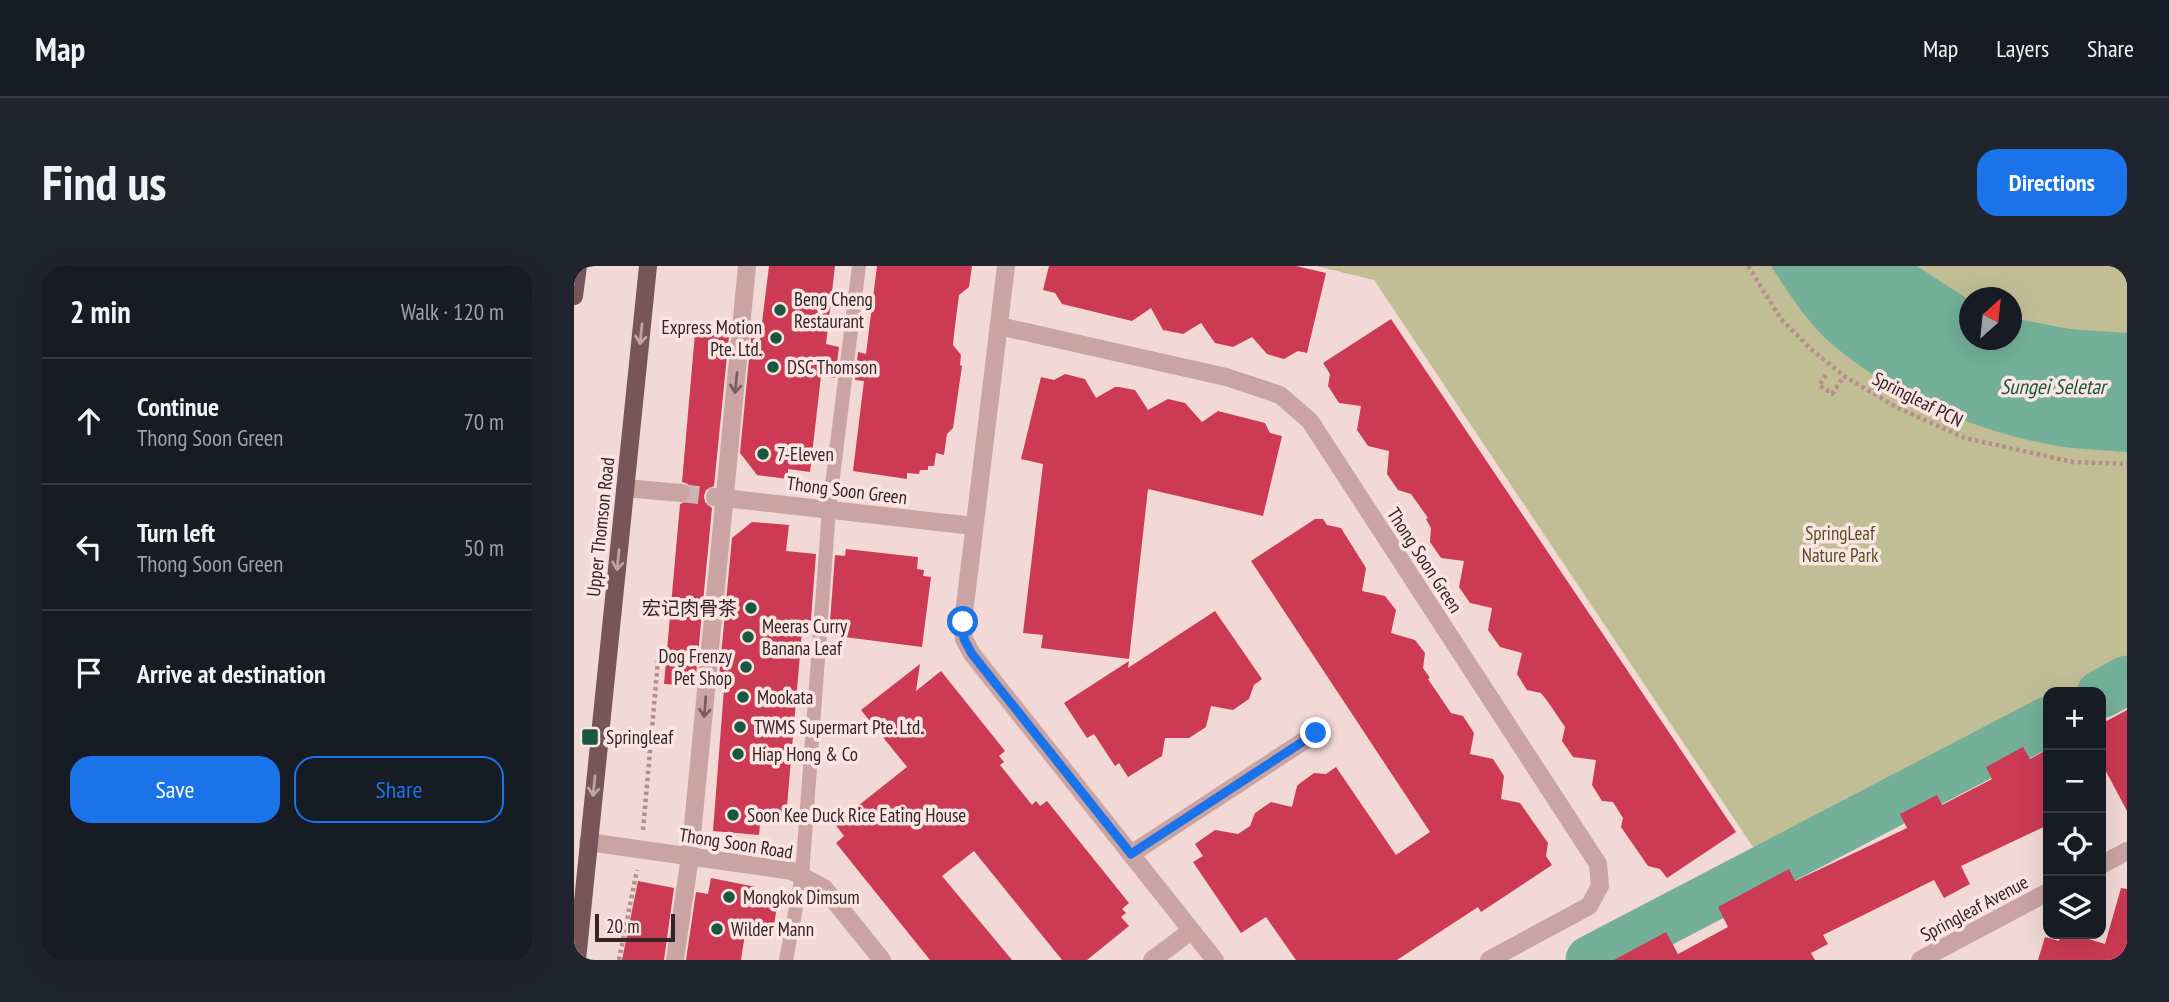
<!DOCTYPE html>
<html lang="en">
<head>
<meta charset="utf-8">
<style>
	:root { --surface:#171b24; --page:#20242c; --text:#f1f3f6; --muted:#9ea1a6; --line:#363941; --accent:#1a73e8 }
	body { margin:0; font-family:"PT Sans Narrow","Noto Sans SC",sans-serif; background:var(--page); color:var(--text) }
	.controls { position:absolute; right:21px; bottom:21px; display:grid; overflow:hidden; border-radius:14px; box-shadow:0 7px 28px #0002 }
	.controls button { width:63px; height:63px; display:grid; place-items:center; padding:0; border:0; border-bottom:2px solid var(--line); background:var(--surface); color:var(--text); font:35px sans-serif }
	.compass { position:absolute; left:1385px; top:21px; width:63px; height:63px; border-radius:50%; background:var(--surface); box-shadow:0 7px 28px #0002; rotate:27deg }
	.scale { position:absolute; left:21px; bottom:18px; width:80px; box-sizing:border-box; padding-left:7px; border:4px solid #342526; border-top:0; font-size:19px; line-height:24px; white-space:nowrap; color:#342526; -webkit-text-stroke:5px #fae5e2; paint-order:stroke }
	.stop { position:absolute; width:21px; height:21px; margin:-16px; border:5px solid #1a73e8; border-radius:50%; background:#fff }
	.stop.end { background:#1a73e8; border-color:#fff; box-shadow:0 2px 7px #0008 }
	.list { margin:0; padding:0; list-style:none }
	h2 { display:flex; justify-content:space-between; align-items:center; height:91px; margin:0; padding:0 28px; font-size:30px }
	h2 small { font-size:23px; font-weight:400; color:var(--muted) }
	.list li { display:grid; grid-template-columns:46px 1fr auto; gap:21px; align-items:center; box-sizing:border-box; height:126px; padding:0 28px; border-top:2px solid var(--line) }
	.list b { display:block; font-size:26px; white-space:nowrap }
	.list p { margin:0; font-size:23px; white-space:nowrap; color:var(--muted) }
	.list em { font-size:23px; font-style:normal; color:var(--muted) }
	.actions { display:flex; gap:14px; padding:21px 28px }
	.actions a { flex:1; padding:16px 0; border:2px solid var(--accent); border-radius:21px; text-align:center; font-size:24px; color:var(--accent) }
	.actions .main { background:var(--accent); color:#fff }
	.icon { flex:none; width:38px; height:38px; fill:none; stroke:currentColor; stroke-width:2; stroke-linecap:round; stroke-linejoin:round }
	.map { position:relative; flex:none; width:1553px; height:694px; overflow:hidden; border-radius:21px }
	header { display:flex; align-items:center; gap:42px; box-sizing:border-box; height:98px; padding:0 35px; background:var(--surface); border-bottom:2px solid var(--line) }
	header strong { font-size:33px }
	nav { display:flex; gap:38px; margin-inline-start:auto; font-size:24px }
	.intro { display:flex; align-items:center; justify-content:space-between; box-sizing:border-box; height:168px; padding:0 42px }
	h1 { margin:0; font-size:49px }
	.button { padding:18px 32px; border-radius:21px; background:var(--accent); color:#fff; font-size:24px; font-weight:700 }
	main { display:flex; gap:42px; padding:0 42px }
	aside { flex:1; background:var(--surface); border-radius:21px; box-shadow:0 7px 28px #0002 }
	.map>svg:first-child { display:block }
	.green { fill:#c1be96; fill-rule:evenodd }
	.water { fill:#74b099 }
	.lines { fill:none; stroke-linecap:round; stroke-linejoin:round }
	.river { stroke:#74b099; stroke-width:49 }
	.building { fill:#cc3a54 }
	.minor-tunnel { stroke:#ccb5b3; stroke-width:18; stroke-dasharray:18 9; stroke-linecap:butt }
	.path { stroke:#b68d8c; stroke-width:4.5; stroke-dasharray:3.5 3.5; stroke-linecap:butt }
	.service { stroke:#caa4a2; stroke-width:14 }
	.minor { stroke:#caa4a2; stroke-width:18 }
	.primary { stroke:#775558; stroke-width:18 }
	.oneway { stroke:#bfa4a4 }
	.oneway2 { stroke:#785e5e }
	.route { stroke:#1a73e8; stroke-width:9 }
	.poi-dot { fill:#195741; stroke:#fae5e2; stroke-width:2.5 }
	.labels { text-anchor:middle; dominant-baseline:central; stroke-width:7; stroke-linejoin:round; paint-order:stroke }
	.poi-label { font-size:19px; fill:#342526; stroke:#fae5e2; text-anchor:start }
	.street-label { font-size:19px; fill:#342526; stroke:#fae5e2 }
	.park-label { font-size:19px; fill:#545128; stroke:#fae5e2 }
	.water-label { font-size:21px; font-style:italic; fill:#195741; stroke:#fae5e2 }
</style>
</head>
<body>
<header>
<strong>Map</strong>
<nav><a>Map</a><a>Layers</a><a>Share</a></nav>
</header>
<div class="intro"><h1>Find us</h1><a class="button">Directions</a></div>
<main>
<aside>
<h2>2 min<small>Walk · 120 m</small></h2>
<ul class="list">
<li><svg class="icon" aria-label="ahead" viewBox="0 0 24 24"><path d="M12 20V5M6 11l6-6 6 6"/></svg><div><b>Continue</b><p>Thong Soon Green</p></div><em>70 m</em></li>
<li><svg class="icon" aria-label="left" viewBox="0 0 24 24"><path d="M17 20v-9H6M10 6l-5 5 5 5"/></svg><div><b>Turn left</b><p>Thong Soon Green</p></div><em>50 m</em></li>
<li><svg class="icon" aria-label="arrive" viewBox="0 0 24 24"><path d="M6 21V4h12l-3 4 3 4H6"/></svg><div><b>Arrive at destination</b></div></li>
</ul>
<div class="actions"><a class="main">Save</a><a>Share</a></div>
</aside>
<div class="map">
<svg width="1553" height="694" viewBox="0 0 1553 694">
	<rect width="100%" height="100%" fill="#f2d9d6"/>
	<!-- green -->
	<path class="green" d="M 742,0 L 1553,0 L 1553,401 L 1505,426 L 1474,426 L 1474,442 L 1187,593 L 800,14 ZM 1395,32 L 1437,32 L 1437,74 L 1395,74 Z"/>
	<!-- water -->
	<path class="water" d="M 1197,0 L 1343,0 L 1395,34 L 1395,74 L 1437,74 L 1438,52 L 1496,63 L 1553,67 L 1553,186 C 1525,184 1495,183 1468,177 C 1394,162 1318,128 1260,80 C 1234,58 1215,28 1197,0 Z"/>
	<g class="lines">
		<!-- river -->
		<g class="river">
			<polyline points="1527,428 1553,414"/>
			<polyline points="1016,694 1474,455"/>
		</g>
	</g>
	<!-- building -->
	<g class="building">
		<polygon points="195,0 261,0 252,78 265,81 261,112 247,110 236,206 214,203 214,213 183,209 166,187 177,72 186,73"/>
		<polygon points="303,0 398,0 395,21 385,29 380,68 379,79 387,89 386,99 388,100 379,162 373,168 370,189 362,187 360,200 354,200 354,204 346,204 345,208 333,207 333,213 279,205 290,115 281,114 284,86 292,88"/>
		<polygon points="475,0 722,0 752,7 733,87 724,85 710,93 693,88 678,71 659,81 641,77 627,57 609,68 589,64 577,42 558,55 488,38 481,27 469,24"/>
		<polygon points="817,53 1162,566 1093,612 1086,603 1074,600 1047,561 1049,552 1039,536 1028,535 1018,519 1022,494 999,491 988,475 991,461 974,436 967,427 953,424 943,408 948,387 926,381 914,364 918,342 896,337 885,321 890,295 867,292 856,276 857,262 852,253 854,252 837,228 824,224 813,208 815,185 794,180 783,164 787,140 765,137 754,120 756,108 749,97"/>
		<polygon points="121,67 155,70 140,220 132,224 130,230 131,236 138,242 121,420 90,418 106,238 116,234 118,227 114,218 108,216"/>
		<polygon points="491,108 511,113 522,132 541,121 545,121 561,124 574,144 594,133 611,137 628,156 644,145 691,157 696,167 708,170 689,250 574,223 555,393 467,382 469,369 449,367 469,198 447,193 467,111 480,114"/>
		<polygon points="741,253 749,253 753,259 767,262 792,302 788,325 811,330 822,344 817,367 841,374 851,387 849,402 856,412 854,413 877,447 889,450 900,467 896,488 919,493 930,510 927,533 946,537 974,577 972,590 978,599 907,646 904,641 823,694 722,694 692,651 667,667 619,596 629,590 621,578 641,564 664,568 676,560 681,547 697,536 718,541 723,520 725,518 740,507 752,508 762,501 822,589 856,566 677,295"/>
		<polygon points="178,256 215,259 212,285 242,288 236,366 228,365 212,552 187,549 185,569 139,565 150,423 144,422 158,272"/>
		<polygon points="272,283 344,291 343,303 350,304 349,310 357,311 348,381 255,369 261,289 271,290"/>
		<polygon points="641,345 688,413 680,419 675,433 659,444 637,440 632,461 615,472 591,472 588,490 554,511 545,497 541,500 520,468 513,472 490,437 555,395 554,402"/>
		<polygon points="346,398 342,425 367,405 431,485 425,490 430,496 426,499 458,539 462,535 466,540 473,535 555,637 548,643 552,647 547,651 555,660 513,694 488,694 400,585 368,610 438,694 356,694 262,577 270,570 261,558 333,501 287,444"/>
		<polygon points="1553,444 1553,545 1527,496 1527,458"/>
		<polygon points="1449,481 1456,493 1474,483 1474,559 1387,600 1396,618 1370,632 1360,614 1249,669 1254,678 1237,687 1241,694 1040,694 1092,666 1104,688 1154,661 1144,641 1215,603 1221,615 1333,562 1326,548 1363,529 1368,539 1418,513 1412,501"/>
		<polygon points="137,612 182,621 178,637 203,640 198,672 171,668 167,694 112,694 122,626 134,628"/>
		<polygon points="64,615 100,622 90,694 48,694"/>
		<polygon points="1547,622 1553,623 1553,694 1464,694 1471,671 1485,675 1487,668 1498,668 1531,678"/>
	</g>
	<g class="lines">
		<!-- minor-tunnel -->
		<polyline class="minor-tunnel" points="107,227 141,231"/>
		<!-- path -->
		<g class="path">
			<polyline points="1174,0 1207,53 1237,83 1270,110 1324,142 1391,172 1499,196 1553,198"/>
			<polyline points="1252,109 1245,119 1258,128 1270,110"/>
			<polyline points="69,564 84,394"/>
			<polyline points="45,694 63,604"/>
		</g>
		<!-- service -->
		<polyline class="service" points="212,694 228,610 255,243 285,0"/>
		<!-- minor -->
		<g class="minor">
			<polyline points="432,0 389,356 390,373 398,388 641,694"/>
			<polyline points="425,60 652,111 706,129 736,155 1024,598 1026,620 1015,640 915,694"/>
			<polyline points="51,222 107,227"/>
			<polyline points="141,231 400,260"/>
			<polyline points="14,576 218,605 250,622 308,694"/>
			<polyline points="557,588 742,467"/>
			<polyline points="1527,599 1553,585"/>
			<polyline points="101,694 116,590 173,0"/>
			<polyline points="578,694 617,665"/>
			<polyline points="1346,694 1474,626"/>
		</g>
		<!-- primary -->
		<g class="primary">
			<polyline points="0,30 4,0"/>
			<polyline points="3,694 74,0"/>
		</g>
	</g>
	<!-- one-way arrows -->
	<defs><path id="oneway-shaft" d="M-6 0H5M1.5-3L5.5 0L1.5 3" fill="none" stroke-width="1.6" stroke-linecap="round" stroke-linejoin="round" transform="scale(1.75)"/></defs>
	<g class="oneway">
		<use href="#oneway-shaft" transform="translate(67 68) rotate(96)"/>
		<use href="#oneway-shaft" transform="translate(44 294) rotate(96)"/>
		<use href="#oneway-shaft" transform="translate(20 520) rotate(96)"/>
	</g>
	<g class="oneway2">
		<use href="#oneway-shaft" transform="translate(162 117) rotate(96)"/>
		<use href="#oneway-shaft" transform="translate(131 441) rotate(95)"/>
	</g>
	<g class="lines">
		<!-- route -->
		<polyline class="route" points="389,356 390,373 398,388 557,588 742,467"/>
	</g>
	<!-- markers -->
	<g class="poi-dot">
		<circle cx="206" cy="44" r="7"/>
		<circle cx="202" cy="72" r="7"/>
		<circle cx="199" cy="101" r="7"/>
		<circle cx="189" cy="188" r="7"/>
		<circle cx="177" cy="342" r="7"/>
		<circle cx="174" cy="371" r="7"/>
		<circle cx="172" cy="401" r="7"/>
		<circle cx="169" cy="431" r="7"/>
		<circle cx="166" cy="461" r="7"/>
		<rect x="7" y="462" width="18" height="18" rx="3.5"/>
		<circle cx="164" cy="488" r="7"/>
		<circle cx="159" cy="549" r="7"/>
		<circle cx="155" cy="631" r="7"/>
		<circle cx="143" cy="663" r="7"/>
	</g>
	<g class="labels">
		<!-- poi labels -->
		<g class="poi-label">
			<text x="220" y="33">Beng Cheng<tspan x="220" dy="22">Restaurant</tspan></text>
			<text x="188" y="61" text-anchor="end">Express Motion<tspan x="188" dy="22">Pte. Ltd.</tspan></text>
			<text x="213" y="101">DSC Thomson</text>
			<text x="203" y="188">7-Eleven</text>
			<text x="163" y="342" text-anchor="end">宏记肉骨茶</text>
			<text x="188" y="360">Meeras Curry<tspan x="188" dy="22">Banana Leaf</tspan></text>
			<text x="158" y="390" text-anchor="end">Dog Frenzy<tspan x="158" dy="22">Pet Shop</tspan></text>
			<text x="183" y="431">Mookata</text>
			<text x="180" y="461">TWMS Supermart Pte. Ltd.</text>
			<text x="32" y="471">Springleaf</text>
			<text x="178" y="488">Hiap Hong &amp; Co</text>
			<text x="173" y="549">Soon Kee Duck Rice Eating House</text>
			<text x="169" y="631">Mongkok Dimsum</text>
			<text x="157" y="663">Wilder Mann</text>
		</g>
		<!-- street labels -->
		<g class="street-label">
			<text transform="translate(1344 133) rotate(27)">Springleaf PCN</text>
			<text transform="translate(273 224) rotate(7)">Thong Soon Green</text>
			<text transform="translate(26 261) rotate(-84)">Upper Thomson Road</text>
			<text transform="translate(851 294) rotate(57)">Thong Soon Green</text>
			<text transform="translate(162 577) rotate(9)">Thong Soon Road</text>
			<text transform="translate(1400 642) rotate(-28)">Springleaf Avenue</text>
		</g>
		<!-- park labels -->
		<g class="park-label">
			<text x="1266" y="267">SpringLeaf<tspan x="1266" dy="22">Nature Park</tspan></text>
		</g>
		<!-- water labels -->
		<g class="water-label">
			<text x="1479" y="120">Sungei Seletar</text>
		</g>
	</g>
</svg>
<div class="controls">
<button>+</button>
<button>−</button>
<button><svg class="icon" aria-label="locate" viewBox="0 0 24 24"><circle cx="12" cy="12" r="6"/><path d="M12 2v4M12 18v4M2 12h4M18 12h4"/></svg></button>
<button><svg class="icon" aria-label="layers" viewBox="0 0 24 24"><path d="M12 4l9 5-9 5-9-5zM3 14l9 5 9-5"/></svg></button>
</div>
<svg class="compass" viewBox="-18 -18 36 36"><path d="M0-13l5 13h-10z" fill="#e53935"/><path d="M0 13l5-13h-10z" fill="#9ea1a6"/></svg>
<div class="scale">20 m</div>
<div class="stop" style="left:389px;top:356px"></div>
<div class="stop end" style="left:742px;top:467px"></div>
</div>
</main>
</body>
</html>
